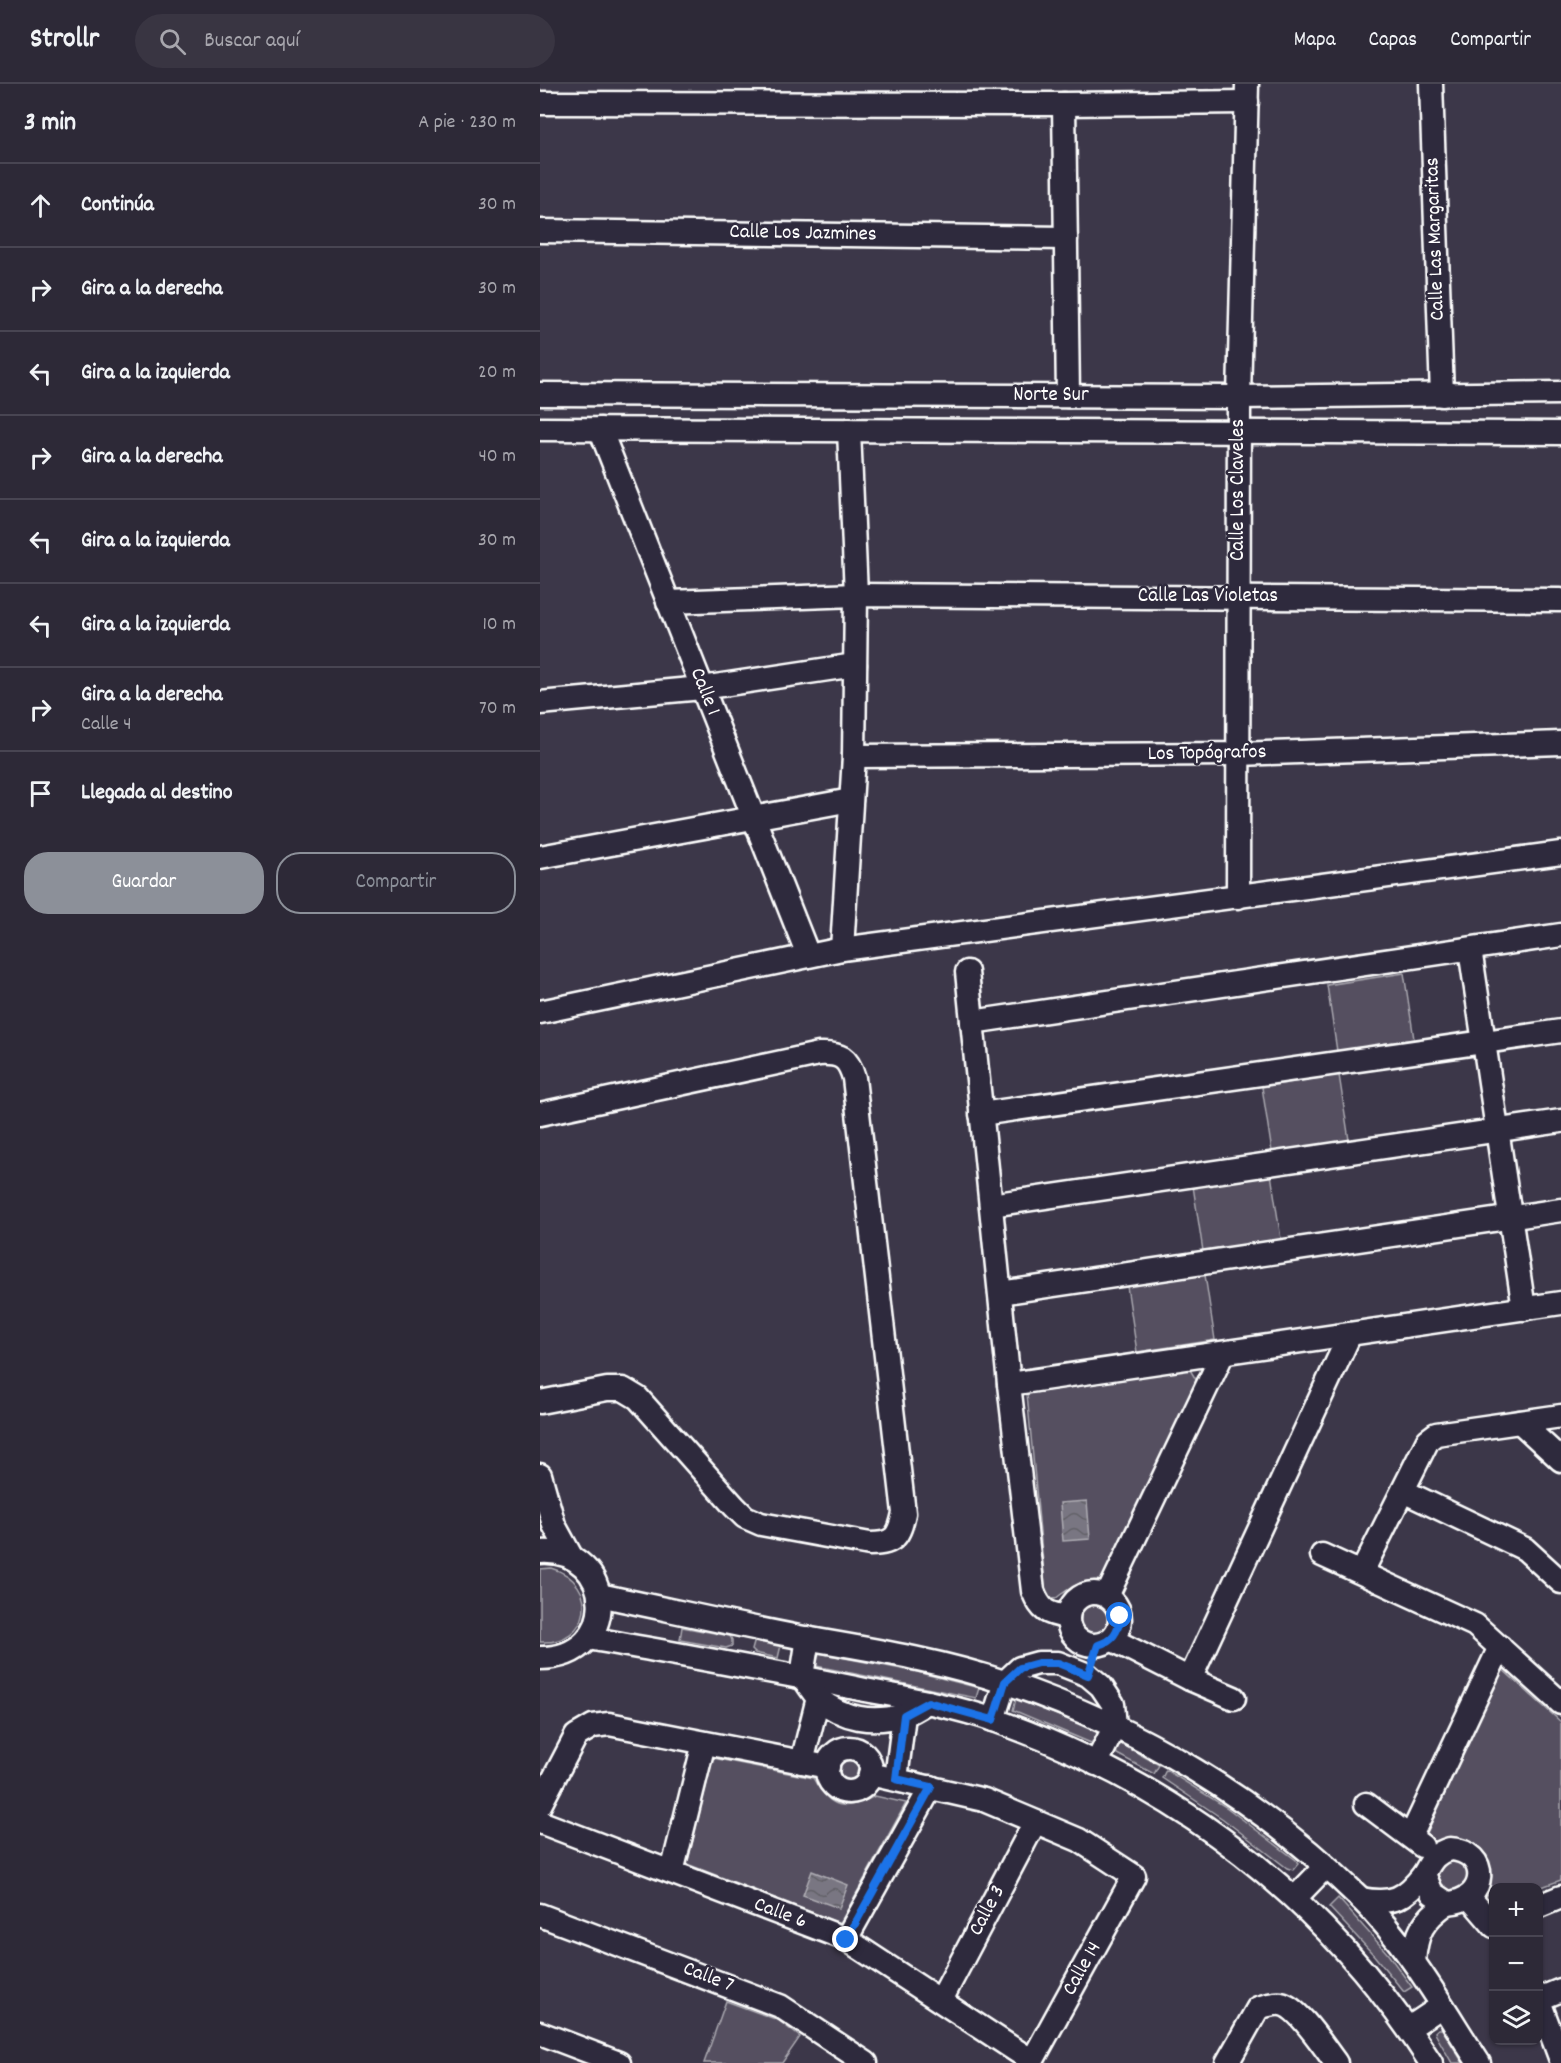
<!DOCTYPE html>
<html lang="es">
<head>
<meta charset="utf-8">
<style>
	:root { --surface:#2d2937; --page:#393542; --text:#f1f3f6; --muted:#a7a6ad; --line:#484552; --accent:#8c9099 }
	body { margin:0; font-family:Dekko,sans-serif; background:var(--page); color:var(--text) }
	.controls { position:absolute; right:18px; bottom:18px; display:grid; overflow:hidden; border-radius:12px; box-shadow:0 2px 4px #0004 }
	.controls button { width:54px; height:54px; display:grid; place-items:center; padding:0; border:0; border-bottom:2px solid var(--line); background:var(--surface); color:var(--text); font:30px sans-serif }
	.stop { position:absolute; width:18px; height:18px; margin:-14px; border:4px solid #1a73e8; border-radius:50%; background:#fff }
	.stop.end { background:#1a73e8; border-color:#fff; box-shadow:0 2px 6px #0008 }
	.list { margin:0; padding:0; list-style:none }
	h2 { display:flex; justify-content:space-between; align-items:center; height:78px; margin:0; padding:0 24px; font-size:26px }
	h2 small { font-size:20px; font-weight:400; color:var(--muted) }
	.list li { display:grid; grid-template-columns:39px 1fr auto; gap:18px; align-items:center; box-sizing:border-box; height:84px; padding:0 24px; border-top:2px solid var(--line) }
	.list b { display:block; font-size:22px; white-space:nowrap }
	.list p { margin:0; font-size:20px; white-space:nowrap; color:var(--muted) }
	.list em { font-size:20px; font-style:normal; color:var(--muted) }
	.actions { display:flex; gap:12px; padding:18px 24px }
	.actions a { flex:1; padding:14px 0; border:2px solid var(--accent); border-radius:24px; text-align:center; font-size:21px; color:var(--accent) }
	.actions .main { background:var(--accent); color:#fff }
	.icon { flex:none; width:33px; height:33px; fill:none; stroke:currentColor; stroke-width:2; stroke-linecap:round; stroke-linejoin:round }
	.map { position:relative; flex:none; width:1021px; height:1979px; overflow:hidden }
	header { display:flex; align-items:center; gap:36px; box-sizing:border-box; height:84px; padding:0 30px; background:var(--surface); border-bottom:2px solid var(--line) }
	header strong { font-size:28px }
	nav { display:flex; gap:33px; margin-inline-start:auto; font-size:21px }
	.search { width:420px; height:54px; background:var(--page); display:flex; align-items:center; gap:15px; box-sizing:border-box; padding:0 21px; border-radius:33px; color:var(--muted); font-size:22px }
	main { display:flex }
	aside { flex:1; background:var(--surface) }
	.map>svg:first-child { display:block }
	.green { fill:#555060; stroke:#aaa8b0; stroke-width:1.5 }
	.water { fill:url(#water-waves); stroke:#afadb4; stroke-width:1.5 }
	.lines { fill:none; stroke-linecap:round; stroke-linejoin:round }
	.minor-casing { stroke:#fff; stroke-width:27 }
	.minor { stroke:#2f2a3d; stroke-width:22 }
	.route { stroke:#1a73e8; stroke-width:8 }
	.labels { text-anchor:middle; dominant-baseline:central; stroke-width:5; stroke-linejoin:round; paint-order:stroke }
	.street-label { font-size:21px; fill:#fff; stroke:#2f2a3d }
</style>
</head>
<body>
<header>
<strong>Strollr</strong>
<div class="search"><svg class="icon" aria-label="search" viewBox="0 0 24 24"><circle cx="10" cy="10" r="6"/><path d="M15 15l6 6"/></svg>Buscar aquí</div>
<nav><a>Mapa</a><a>Capas</a><a>Compartir</a></nav>
</header>
<main>
<aside>
<h2>3 min<small>A pie · 230 m</small></h2>
<ul class="list">
<li><svg class="icon" aria-label="ahead" viewBox="0 0 24 24"><path d="M12 20V5M6 11l6-6 6 6"/></svg><div><b>Continúa</b></div><em>30 m</em></li>
<li><svg class="icon" aria-label="right" viewBox="0 0 24 24"><path d="M7 20v-9h11M14 6l5 5-5 5"/></svg><div><b>Gira a la derecha</b></div><em>30 m</em></li>
<li><svg class="icon" aria-label="left" viewBox="0 0 24 24"><path d="M17 20v-9H6M10 6l-5 5 5 5"/></svg><div><b>Gira a la izquierda</b></div><em>20 m</em></li>
<li><svg class="icon" aria-label="right" viewBox="0 0 24 24"><path d="M7 20v-9h11M14 6l5 5-5 5"/></svg><div><b>Gira a la derecha</b></div><em>40 m</em></li>
<li><svg class="icon" aria-label="left" viewBox="0 0 24 24"><path d="M17 20v-9H6M10 6l-5 5 5 5"/></svg><div><b>Gira a la izquierda</b></div><em>30 m</em></li>
<li><svg class="icon" aria-label="left" viewBox="0 0 24 24"><path d="M17 20v-9H6M10 6l-5 5 5 5"/></svg><div><b>Gira a la izquierda</b></div><em>10 m</em></li>
<li><svg class="icon" aria-label="right" viewBox="0 0 24 24"><path d="M7 20v-9h11M14 6l5 5-5 5"/></svg><div><b>Gira a la derecha</b><p>Calle 4</p></div><em>70 m</em></li>
<li><svg class="icon" aria-label="arrive" viewBox="0 0 24 24"><path d="M6 21V4h12l-3 4 3 4H6"/></svg><div><b>Llegada al destino</b></div></li>
</ul>
<div class="actions"><a class="main">Guardar</a><a>Compartir</a></div>
</aside>
<div class="map">
<svg width="1021" height="1979" viewBox="0 0 1021 1979">
	<defs>
		<pattern id="water-waves" width="16" height="10" patternUnits="userSpaceOnUse" patternTransform="scale(1.5)"><rect width="16" height="10" fill="#797682"/><path d="M0 5q4-4 8 0t8 0" fill="none" stroke="#626167"/></pattern>
	</defs>
	<rect width="100%" height="100%" fill="#3c3749"/>
	<filter id="ink" filterUnits="userSpaceOnUse"><feTurbulence type="fractalNoise" baseFrequency=".0167" numOctaves="2"/><feDisplacementMap in="SourceGraphic" scale="12" xChannelSelector="R" yChannelSelector="G"/><feConvolveMatrix kernelMatrix="1 2 1 2 8 2 1 2 1" color-interpolation-filters="sRGB"/></filter>
	<g filter="url(#ink)">
		<!-- green -->
		<g class="green">
			<polygon points="864,889 874,955 797,967 787,901"/>
			<polygon points="799,991 809,1056 732,1068 722,1003"/>
			<polygon points="731,1090 741,1155 663,1167 653,1102"/>
			<polygon points="665,1191 675,1256 597,1268 587,1202"/>
			<path d="M 649,1284 L 658,1299 L 563,1496 C 543,1496 531,1502 515,1515 L 506,1511 L 487,1310 Z"/>
			<path d="M 11,1484 C 62,1499 51,1561 0,1558 L 0,1485 Z"/>
			<circle cx="551" cy="1533" r="17"/>
			<polygon points="142,1543 190,1552 192,1556 192,1562 186,1564 140,1556"/>
			<polygon points="217,1557 241,1561 238,1574 215,1569 212,1566 214,1559"/>
			<polygon points="279,1569 377,1588 439,1604 436,1614 276,1582"/>
			<polygon points="962,1585 1021,1638 1021,1796 999,1804 954,1804 952,1822 946,1814 952,1789 940,1765 917,1753 894,1757 887,1749"/>
			<polygon points="476,1615 556,1646 558,1651 551,1659 473,1626"/>
			<polygon points="580,1659 619,1681 614,1690 577,1670 576,1666"/>
			<circle cx="309" cy="1686" r="17"/>
			<path d="M 173,1674 L 273,1694 C 290,1725 304,1728 335,1712 L 366,1719 L 300,1839 L 147,1780 Z"/>
			<polygon points="626,1686 686,1723 756,1776 758,1780 753,1786 747,1784 683,1735 622,1694"/>
			<polygon points="912,1773 931,1787 927,1805 904,1809 893,1788"/>
			<polygon points="798,1814 847,1869 872,1903 864,1908 832,1869 789,1823"/>
			<polygon points="186,1917 238,1936 260,1953 242,1979 164,1979"/>
			<polygon points="898,1945 902,1945 923,1979 912,1979 896,1951 895,1948"/>
		</g>
		<!-- water -->
		<g class="water">
			<polygon points="547,1417 550,1455 523,1457 520,1419"/>
			<polygon points="272,1787 308,1801 299,1824 263,1811"/>
		</g>
		<g class="lines">
			<defs>
				<g id="minor">
					<polyline points="891,0 902,311"/>
					<polyline points="0,19 524,20 707,18"/>
					<polyline points="524,20 528,312"/>
					<polyline points="0,147 526,154"/>
					<polyline points="0,310 699,313 1021,309"/>
					<polyline points="0,345 1021,349"/>
					<polyline points="60,345 268,871"/>
					<polyline points="128,518 316,511 1021,516"/>
					<polyline points="0,619 162,604 315,581"/>
					<polyline points="314,672 698,670 1021,659"/>
					<polyline points="0,773 311,716"/>
					<polyline points="698,813 699,313 707,0"/>
					<polyline points="302,865 314,672 316,511 309,346"/>
					<polyline points="930,865 984,1225"/>
					<path d="M 427,888 L 469,1300 L 493,1507 C 501,1527 507,1530 528,1533"/>
					<polyline points="0,928 302,865 1021,769"/>
					<polyline points="432,938 1021,851"/>
					<path d="M 0,1030 L 279,970 C 300,969 308,973 314,994 L 364,1429 C 359,1452 355,1460 330,1460 L 221,1440 L 205,1433 L 194,1422 L 98,1314 L 83,1305 L 67,1305 L 0,1318"/>
					<polyline points="441,1030 1021,947"/>
					<polyline points="451,1121 1021,1037"/>
					<polyline points="460,1209 1021,1126"/>
					<polyline points="469,1300 1021,1219"/>
					<polyline points="980,1338 1021,1376"/>
					<polyline points="0,1391 14,1441 32,1474"/>
					<polyline points="863,1407 985,1465 1021,1498"/>
					<path d="M 0,1468 C 76,1463 83,1574 0,1574"/>
					<polyline points="782,1471 935,1541 1021,1619"/>
					<polyline points="822,1488 888,1356 896,1350 1021,1332"/>
					<circle cx="554" cy="1535" r="26"/>
					<path d="M 59,1511 C 126,1525 192,1540 259,1553 C 328,1565 400,1576 467,1599 C 599,1643 721,1717 820,1814 C 869,1862 902,1922 939,1979"/>
					<polyline points="567,1512 683,1269"/>
					<path d="M 49,1554 C 141,1571 233,1587 325,1606 C 368,1614 413,1622 454,1636 C 638,1701 786,1815 891,1979"/>
					<path d="M 268,1554 L 262,1592 C 267,1599 273,1609 279,1615 C 303,1635 333,1640 363,1631 C 371,1629 380,1622 388,1618"/>
					<polyline points="571,1555 650,1595 694,1614"/>
					<polyline points="650,1595 810,1250"/>
					<polyline points="453,1636 465,1598 480,1584 498,1579 518,1579 548,1591 561,1602 573,1620 575,1642 556,1680"/>
					<circle cx="309" cy="1686" r="22"/>
					<polyline points="262,1678 278,1614"/>
					<polyline points="330,1690 444,1716 539,1756 594,1792 491,1979"/>
					<polyline points="356,1695 364,1631"/>
					<polyline points="826,1720 882,1762"/>
					<polyline points="0,1721 36,1652 53,1642 69,1640 288,1683"/>
					<polyline points="0,1738 306,1855 492,1977"/>
					<polyline points="871,1752 960,1563"/>
					<path d="M 910,1765 C 950,1767 949,1817 907,1819 L 892,1809 L 884,1790 C 891,1777 895,1769 910,1765 Z"/>
					<polyline points="132,1788 164,1659"/>
					<polyline points="929,1813 954,1842"/>
					<polyline points="755,1814 785,1783"/>
					<path d="M 821,1815 C 852,1821 865,1815 884,1790"/>
					<polyline points="999,1822 1021,1813"/>
					<polyline points="0,1831 240,1922 326,1979"/>
					<polyline points="306,1855 391,1703"/>
					<path d="M 874,1878 C 876,1848 883,1836 907,1819"/>
					<polyline points="999,1915 1021,1906"/>
					<polyline points="401,1916 495,1738"/>
					<polyline points="999,1917 1021,1976"/>
					<polyline points="869,1944 902,1922"/>
					<polyline points="0,1949 79,1979"/>
					<path d="M 687,1979 L 718,1924 C 725,1922 733,1919 741,1920 C 759,1923 785,1965 796,1979"/>
				</g>
			</defs>
			<!-- minor casing -->
			<use href="#minor" class="minor-casing"/>
			<!-- minor -->
			<use href="#minor" class="minor"/>
		</g>
	</g>
	<g class="lines" filter="url(#ink)">
		<!-- route -->
		<path class="route" d="M 306,1856 L 391,1703 L 356,1695 L 364,1631 L 388,1618 L 453,1636 L 465,1598 L 480,1584 L 498,1579 L 518,1579 L 548,1591 L 558,1561 C 573,1557 579,1547 580,1532"/>
	</g>
	<g class="labels">
		<!-- street labels -->
		<g class="street-label">
			<text transform="translate(263 150) rotate(1)">Calle Los Jazmines</text>
			<text transform="translate(896 155) rotate(-92)">Calle Las Margaritas</text>
			<text x="511" y="312">Norte Sur</text>
			<text transform="translate(699 406) rotate(-90)">Calle Los Claveles</text>
			<text x="668" y="513">Calle Las Violetas</text>
			<text transform="translate(164 608) rotate(68)">Calle 1</text>
			<text transform="translate(667 670) rotate(-1)">Los Topógrafos</text>
			<text transform="translate(448 1827) rotate(-62)">Calle 3</text>
			<text transform="translate(240 1830) rotate(21)">Calle 6</text>
			<text transform="translate(543 1885) rotate(-61)">Calle 14</text>
			<text transform="translate(168 1894) rotate(21)">Calle 7</text>
		</g>
	</g>
</svg>
<div class="controls">
<button>+</button>
<button>−</button>
<button><svg class="icon" aria-label="layers" viewBox="0 0 24 24"><path d="M12 4l9 5-9 5-9-5zM3 14l9 5 9-5"/></svg></button>
</div>
<div class="stop" style="left:580px;top:1532px"></div>
<div class="stop end" style="left:306px;top:1856px"></div>
</div>
</main>
</body>
</html>
